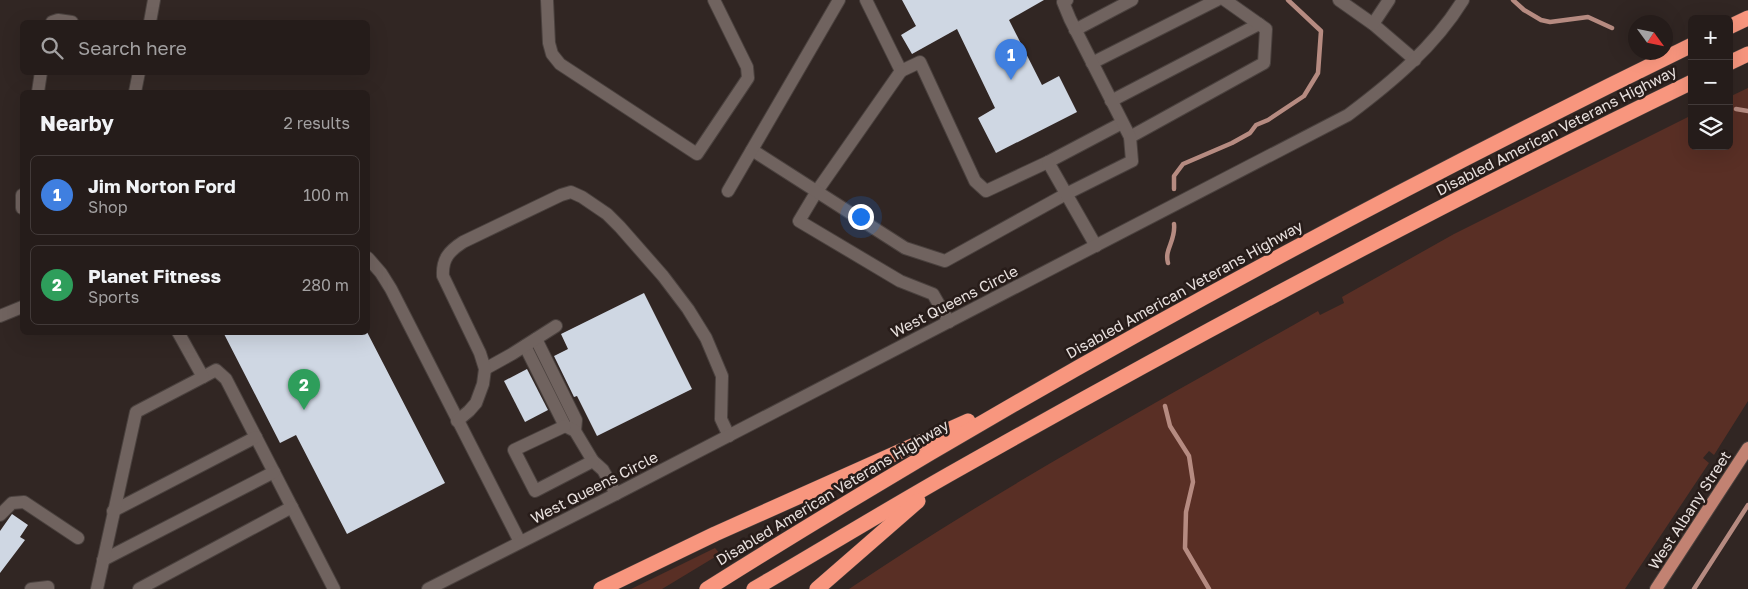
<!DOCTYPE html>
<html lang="en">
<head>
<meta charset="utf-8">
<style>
	:root { --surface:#251c1a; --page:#312927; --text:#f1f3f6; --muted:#a3a1a2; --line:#423a39; --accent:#8cb9fc }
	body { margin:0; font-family:"Golos Text",sans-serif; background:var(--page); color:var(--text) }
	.controls { position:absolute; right:15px; top:15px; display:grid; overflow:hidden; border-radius:8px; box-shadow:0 5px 20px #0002 }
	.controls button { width:45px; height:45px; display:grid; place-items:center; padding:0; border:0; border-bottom:1px solid var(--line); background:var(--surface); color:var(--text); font:25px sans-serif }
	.compass { position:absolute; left:1628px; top:15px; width:45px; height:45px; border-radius:50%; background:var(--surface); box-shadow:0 5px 20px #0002; rotate:123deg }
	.you { position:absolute; left:860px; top:216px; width:18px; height:18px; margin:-12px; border:4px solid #fff; border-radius:50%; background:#1a73e8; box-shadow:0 0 0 8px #1a73e833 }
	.badge { display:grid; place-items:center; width:32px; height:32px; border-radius:50%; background:var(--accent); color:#fff; font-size:16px; font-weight:700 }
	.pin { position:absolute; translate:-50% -41px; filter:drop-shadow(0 1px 2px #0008) }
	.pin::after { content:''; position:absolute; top:26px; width:18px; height:15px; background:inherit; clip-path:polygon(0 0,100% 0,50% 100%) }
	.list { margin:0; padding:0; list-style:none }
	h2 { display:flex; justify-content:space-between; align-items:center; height:65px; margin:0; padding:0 20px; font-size:21px }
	h2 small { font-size:16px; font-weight:400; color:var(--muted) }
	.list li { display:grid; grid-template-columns:32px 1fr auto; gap:15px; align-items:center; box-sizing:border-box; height:80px; margin:0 10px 10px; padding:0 10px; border:1px solid var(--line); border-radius:8px }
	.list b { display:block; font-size:19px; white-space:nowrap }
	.list p { margin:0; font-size:16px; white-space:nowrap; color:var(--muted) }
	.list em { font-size:16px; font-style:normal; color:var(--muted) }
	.icon { flex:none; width:28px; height:28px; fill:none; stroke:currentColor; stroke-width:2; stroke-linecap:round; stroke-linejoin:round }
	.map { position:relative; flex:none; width:1748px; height:589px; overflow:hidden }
	.search { position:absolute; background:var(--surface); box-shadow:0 5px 20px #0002; left:20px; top:20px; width:350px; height:55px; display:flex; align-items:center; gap:12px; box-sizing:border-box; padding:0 18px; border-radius:8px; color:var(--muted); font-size:19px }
	.panel { position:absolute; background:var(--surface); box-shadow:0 5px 20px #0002; left:20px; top:90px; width:350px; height:245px; border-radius:8px }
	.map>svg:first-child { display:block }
	.green { fill:#592f25 }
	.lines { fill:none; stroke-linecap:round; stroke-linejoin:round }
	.stream { stroke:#b68b81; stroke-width:4.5 }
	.building { fill:#cfd7e3 }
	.minor-casing { stroke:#4a413e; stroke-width:14 }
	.major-casing { stroke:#4a413e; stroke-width:14 }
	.highway-casing { stroke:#4a413e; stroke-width:16 }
	.minor { stroke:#70635f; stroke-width:12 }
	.major { stroke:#c28272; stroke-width:12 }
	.highway { stroke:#f8967e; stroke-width:15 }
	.labels { text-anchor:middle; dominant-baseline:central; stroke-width:5; stroke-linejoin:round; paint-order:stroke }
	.street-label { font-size:15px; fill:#e8e0de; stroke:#271c19 }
</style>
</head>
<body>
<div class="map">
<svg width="1748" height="589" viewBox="0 0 1748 589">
	<rect width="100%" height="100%" fill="#312623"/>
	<!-- green -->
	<g class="green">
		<path d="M 1748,88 L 1748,401 L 1714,455 L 1709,451 L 1703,458 L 1709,463 L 1625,589 L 849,589 C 1000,487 1160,401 1318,311 L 1320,315 L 1344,303 L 1342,297 L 1454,234 L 1692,115 L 1692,146 L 1729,146 L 1729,97 Z"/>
		<polygon points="715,548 720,554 662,589 631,589"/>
	</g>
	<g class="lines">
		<!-- stream -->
		<g class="stream">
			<polyline points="1513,0 1524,10 1541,20 1550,22 1588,17 1612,28"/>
			<polyline points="1736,109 1748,111"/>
			<polyline points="1174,189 1174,176 1183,164 1232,143 1250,133 1256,125 1268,120 1304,96 1318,73 1321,31 1288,0"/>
			<path d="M 1168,263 C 1164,249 1176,241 1174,224"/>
			<polyline points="1165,406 1170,426 1189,456 1193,482 1186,512 1185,548 1209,589"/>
			<polyline points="1694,589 1748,505"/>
		</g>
	</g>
	<!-- building -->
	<g class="building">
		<polygon points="902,0 1044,0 1009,20 1042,85 1059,76 1077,112 996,153 978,118 995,108 957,29 912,54 901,35 916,26"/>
		<polygon points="644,293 692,389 597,436 577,396 574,397 554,356 568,349 561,334"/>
		<polygon points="223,332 367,332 445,483 347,534 296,435 280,443"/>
		<polygon points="527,369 548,410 525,422 504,381"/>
		<polygon points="12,514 28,525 20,537 25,540 0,573 0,531"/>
	</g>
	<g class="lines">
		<defs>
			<g id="minor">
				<polyline points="547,0 549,43 552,54 560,64 697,154 748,78 747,67 714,0"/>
				<polyline points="866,0 901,71 920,62 975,181 986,191 1048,162 1122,123"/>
				<polyline points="1339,0 1373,24 1415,60"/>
				<polyline points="52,22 58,20 72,22"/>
				<polyline points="150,22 154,0"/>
				<polyline points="1373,24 1389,0"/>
				<polyline points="1075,30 1132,0"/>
				<polyline points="1092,63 1217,0"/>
				<polyline points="901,71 817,191 799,221 900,281 933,294 949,322"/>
				<polyline points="38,92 41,72"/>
				<polyline points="135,92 139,72"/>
				<polyline points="1111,101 1259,24"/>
				<polyline points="1130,137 1264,63 1266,29 1225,0"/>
				<polyline points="752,150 905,248 945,261 1066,194 1132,161 1130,137 1070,19 1063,2 1067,0"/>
				<polyline points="1048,162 1096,246"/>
				<polyline points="728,191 839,0"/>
				<polyline points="22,195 22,208"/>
				<polyline points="368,258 381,273 391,289 520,542"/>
				<polyline points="0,316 22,307"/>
				<polyline points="536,339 576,420 575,431"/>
				<polyline points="525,346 565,426 575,431 593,461 603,470 616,494"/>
				<polyline points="485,369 512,354 556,326"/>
				<polyline points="203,377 216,370 226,379 334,589"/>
				<path d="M 457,421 L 469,411 L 476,403 L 483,384 L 485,369 L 480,353 L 443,276 C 442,259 449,251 463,242 L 561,195 L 571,192 L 582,197 L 607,214 L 620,227 L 663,276 L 688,309 L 706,338 L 722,376 L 721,419 L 729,436"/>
				<polyline points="565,426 514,450 535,491 593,461"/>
				<polyline points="113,511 256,437"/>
				<polyline points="0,515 12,503 24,502 78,538"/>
				<polyline points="103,560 274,472"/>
				<polyline points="31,589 48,587 48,589"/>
				<polyline points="97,589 136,412 203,377 178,332"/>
				<polyline points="139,589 292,507"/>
				<path d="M 428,589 L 616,494 L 1348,115 C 1392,82 1434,47 1463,0"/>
			</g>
			<polyline id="major" points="1656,589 1748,448"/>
			<g id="highway">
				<polyline points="1729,27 1748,18"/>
				<polyline points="1729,63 1748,54"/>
				<polyline points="601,589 715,534 968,421"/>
				<path d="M 707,589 C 1025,389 1354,210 1692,45"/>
				<path d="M 754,589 C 819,551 883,512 948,475 C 1192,337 1440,204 1692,82"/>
				<polyline points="817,589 918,501"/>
			</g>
		</defs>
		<!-- minor casing -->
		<use href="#minor" class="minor-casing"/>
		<!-- major casing -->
		<use href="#major" class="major-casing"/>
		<!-- highway casing -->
		<use href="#highway" class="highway-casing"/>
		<!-- minor -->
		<use href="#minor" class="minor"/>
		<!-- major -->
		<use href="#major" class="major"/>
		<!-- highway -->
		<use href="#highway" class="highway"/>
	</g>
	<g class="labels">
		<!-- street labels -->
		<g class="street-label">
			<text transform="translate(1556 130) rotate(-27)">Disabled American Veterans Highway</text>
			<text transform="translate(1184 289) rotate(-29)">Disabled American Veterans Highway</text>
			<text transform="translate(954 301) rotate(-27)">West Queens Circle</text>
			<text transform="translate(594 487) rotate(-27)">West Queens Circle</text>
			<text transform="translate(832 492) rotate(-31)">Disabled American Veterans Highway</text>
			<text transform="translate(1689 510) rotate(-57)">West Albany Street</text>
		</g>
	</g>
</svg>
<div class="controls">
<button>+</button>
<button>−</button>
<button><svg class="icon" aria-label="layers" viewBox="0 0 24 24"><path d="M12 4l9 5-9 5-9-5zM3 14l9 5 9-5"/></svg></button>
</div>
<svg class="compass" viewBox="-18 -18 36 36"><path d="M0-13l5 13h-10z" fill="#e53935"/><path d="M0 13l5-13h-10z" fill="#a3a1a2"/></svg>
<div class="you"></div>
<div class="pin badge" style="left:1011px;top:80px;background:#3f7fe0">1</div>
<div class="pin badge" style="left:304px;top:410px;background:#2e9e5b">2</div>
<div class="search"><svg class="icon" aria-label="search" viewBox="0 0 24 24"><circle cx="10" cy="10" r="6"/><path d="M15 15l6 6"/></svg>Search here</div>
<section class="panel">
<h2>Nearby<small>2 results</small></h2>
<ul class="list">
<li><span class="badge" style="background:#3f7fe0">1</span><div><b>Jim Norton Ford</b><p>Shop</p></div><em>100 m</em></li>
<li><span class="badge" style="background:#2e9e5b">2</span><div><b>Planet Fitness</b><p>Sports</p></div><em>280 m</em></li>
</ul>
</section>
</div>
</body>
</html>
